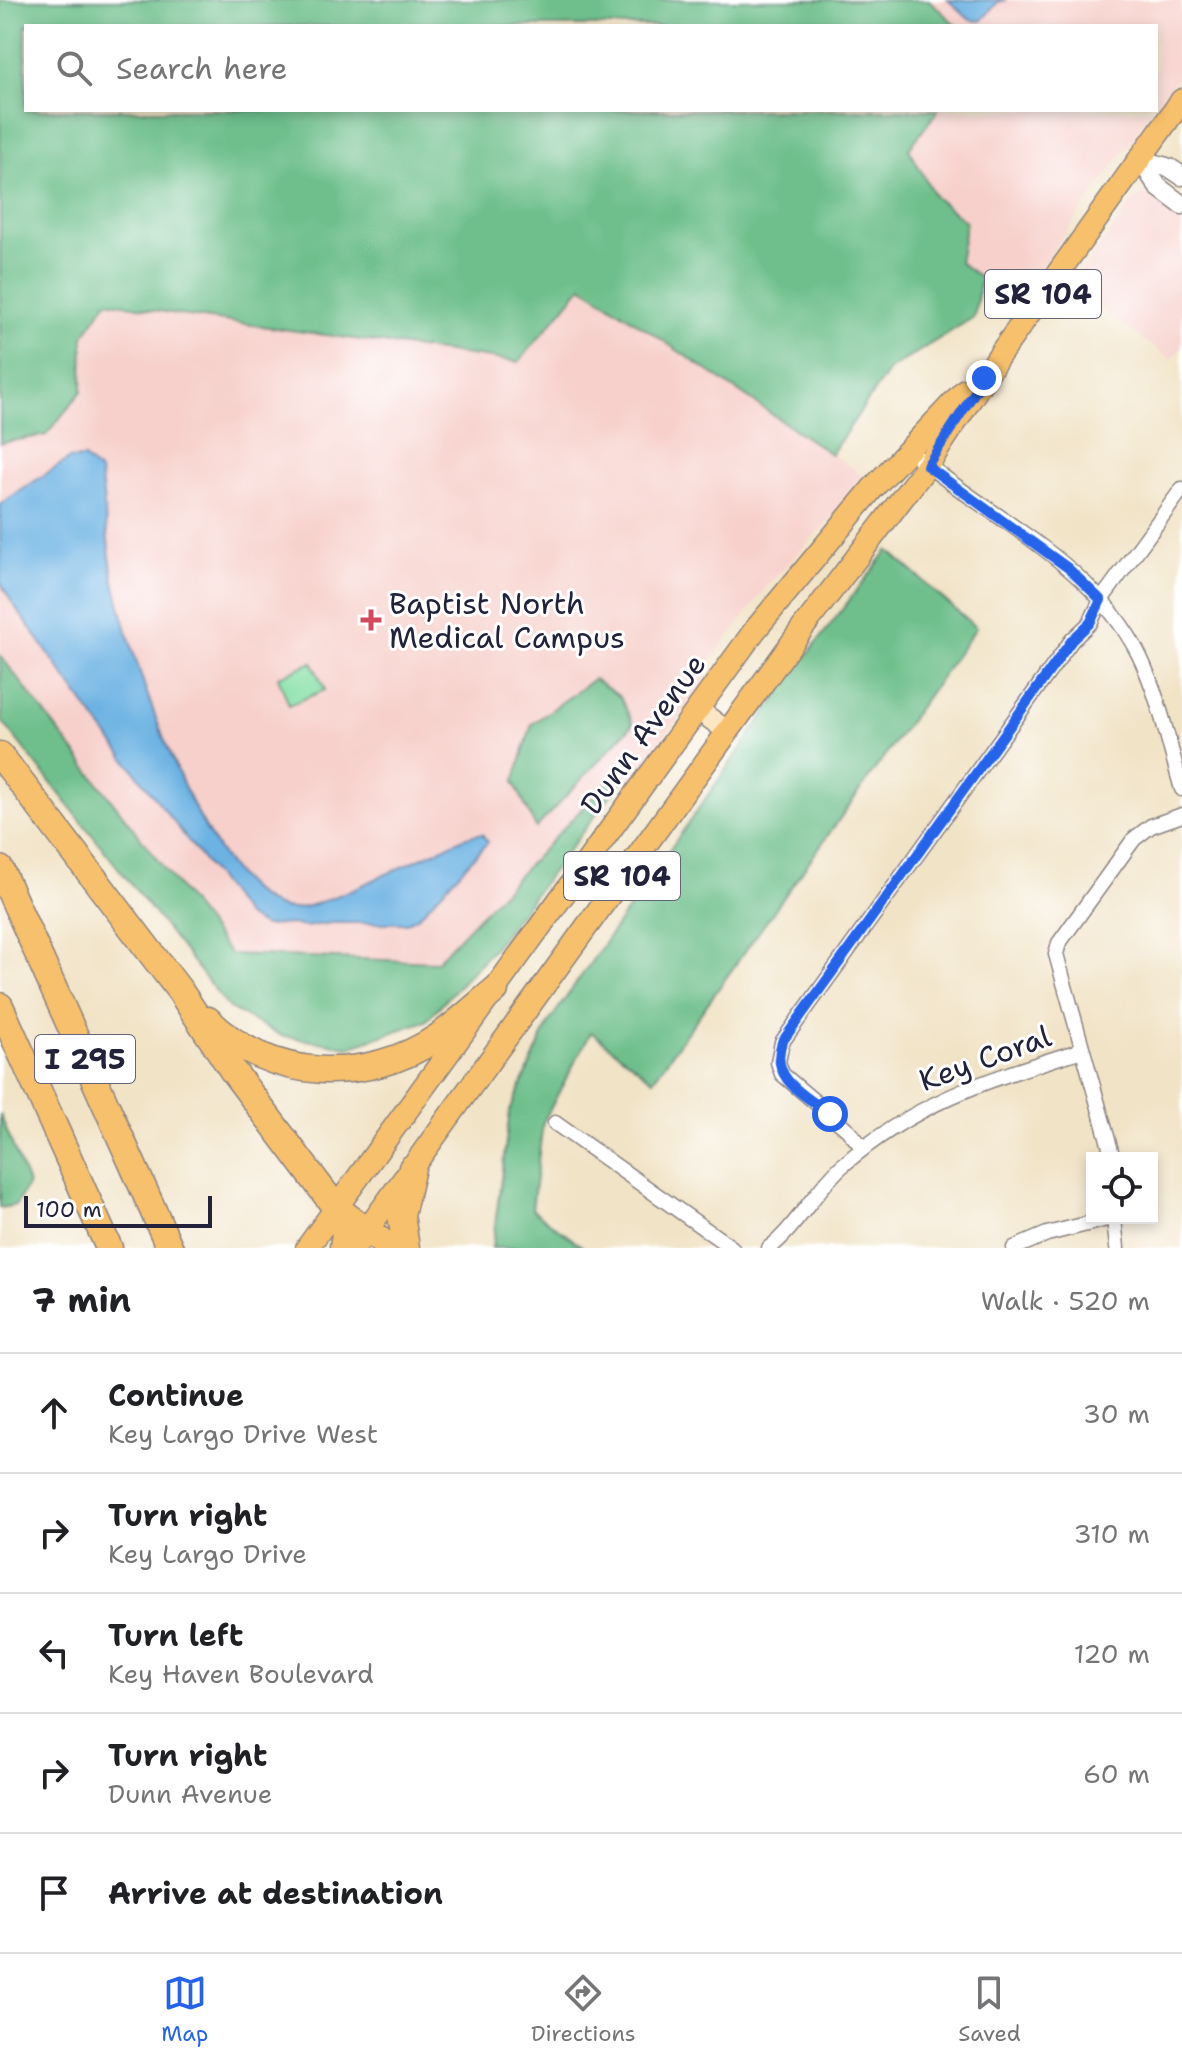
<!DOCTYPE html>
<html lang="en">
<head>
<meta charset="utf-8">
<style>
	:root { --surface:#fff; --page:#f6f6f6; --text:#202124; --muted:#757577; --line:#e0e0e0; --accent:#2563eb }
	body { margin:0; font-family:"Shantell Sans",sans-serif; background:var(--page); color:var(--text) }
	.controls { position:absolute; right:24px; bottom:24px; display:grid; overflow:hidden; border-radius:0px; box-shadow:0 4px 12px #0003 }
	.controls button { width:72px; height:72px; display:grid; place-items:center; padding:0; border:0; border-bottom:2px solid var(--line); background:var(--surface); color:var(--text); font:40px sans-serif }
	.scale { position:absolute; left:24px; bottom:20px; width:188px; box-sizing:border-box; padding-left:8px; border:4px solid #22223b; border-top:0; font-size:22px; line-height:28px; white-space:nowrap; color:#22223b; -webkit-text-stroke:6px #fff; paint-order:stroke }
	.stop { position:absolute; width:24px; height:24px; margin:-18px; border:6px solid #2563eb; border-radius:50%; background:#fff }
	.stop.end { background:#2563eb; border-color:#fff; box-shadow:0 2px 8px #0008 }
	.list { margin:0; padding:0; list-style:none }
	h2 { display:flex; justify-content:space-between; align-items:center; height:104px; margin:0; padding:0 32px; font-size:34px }
	h2 small { font-size:26px; font-weight:400; color:var(--muted) }
	.list li { display:grid; grid-template-columns:52px 1fr auto; gap:24px; align-items:center; box-sizing:border-box; height:120px; padding:0 32px; border-top:2px solid var(--line) }
	.list b { display:block; font-size:30px; white-space:nowrap }
	.list p { margin:0; font-size:26px; white-space:nowrap; color:var(--muted) }
	.list em { font-size:26px; font-style:normal; color:var(--muted) }
	.icon { flex:none; width:44px; height:44px; fill:none; stroke:currentColor; stroke-width:2; stroke-linecap:round; stroke-linejoin:round }
	.map { position:relative; flex:none; width:1182px; height:1248px; overflow:hidden }
	.search { position:absolute; background:var(--surface); box-shadow:0 4px 12px #0003; left:24px; right:24px; top:24px; height:88px; display:flex; align-items:center; gap:20px; box-sizing:border-box; padding:0 28px; border-radius:0px; color:var(--muted); font-size:30px }
	.sheet { height:704px; background:var(--surface) }
	nav { display:flex; justify-content:space-around; align-items:center; box-sizing:border-box; height:112px; border-top:2px solid var(--line); background:var(--surface); font-size:22px; color:var(--muted) }
	nav a { display:grid; justify-items:center; gap:4px }
	nav .on { color:var(--accent) }
	.map>svg:first-child { display:block }
	.built { fill:#f7d0cb }
	.green { fill:#88e1a7; stroke:#558271; stroke-width:2 }
	.forest { fill:#6ebf8c; stroke:#487064; stroke-width:2 }
	.water { fill:#6cb2e3; stroke:#476a8f; stroke-width:2 }
	.lines { fill:none; stroke-linecap:round; stroke-linejoin:round }
	.minor-casing { stroke:#8a8280; stroke-width:17 }
	.tertiary-casing { stroke:#8a8280; stroke-width:21 }
	.secondary-casing { stroke:#8a8280; stroke-width:23 }
	.primary-casing { stroke:#8a8280; stroke-width:25 }
	.motorway-casing { stroke:#8a8280; stroke-width:29 }
	.minor { stroke:#fff; stroke-width:14 }
	.tertiary { stroke:#fff; stroke-width:18 }
	.secondary { stroke:#fce6c4; stroke-width:20 }
	.primary { stroke:#f7c06c; stroke-width:22 }
	.motorway { stroke:#f7c06c; stroke-width:26 }
	.route { stroke:#2563eb; stroke-width:10 }
	.poi-dot { fill:#d1495b; stroke:#fff; stroke-width:3 }
	.labels { text-anchor:middle; dominant-baseline:central; stroke-width:6; stroke-linejoin:round; paint-order:stroke }
	.shield { fill:#fff; stroke:#646476; stroke-width:2 }
	.shield-label { font-size:28px; font-weight:bold; fill:#22223b }
	.poi-label { font-size:30px; fill:#22223b; stroke:#fff; text-anchor:start }
	.street-label { font-size:30px; fill:#22223b; stroke:#fff }
</style>
</head>
<body>
<div class="map">
<svg width="1182" height="1248" viewBox="0 0 1182 1248">
	<rect width="100%" height="100%" fill="#fff"/>
	<filter id="ink" filterUnits="userSpaceOnUse"><feTurbulence type="fractalNoise" baseFrequency=".0125" numOctaves="2"/><feDisplacementMap in="SourceGraphic" scale="16" xChannelSelector="R" yChannelSelector="G"/><feConvolveMatrix kernelMatrix="1 2 1 2 8 2 1 2 1" color-interpolation-filters="sRGB"/></filter>
	<filter id="wash" filterUnits="userSpaceOnUse"><feTurbulence type="fractalNoise" baseFrequency=".006" numOctaves="4" result="noise"/><feDisplacementMap in="SourceGraphic" scale="32" xChannelSelector="R" yChannelSelector="G"/><feGaussianBlur stdDeviation="1.8" result="paint"/><feColorMatrix in="noise" values="0 0 0 0 0 0 0 0 0 0 0 0 0 0 0 0 0 1.4 0 .05"/><feComposite in="paint" operator="in"/></filter>
	<g filter="url(#wash)">
		<rect width="100%" height="100%" fill="#f1e3c6"/>
		<!-- built -->
		<g class="built">
			<polygon points="929,0 1182,0 1182,72 1156,108 1156,26 957,26"/>
			<polygon points="938,110 1154,110 1017,300 959,262 966,222 935,197 909,149"/>
			<polygon points="1146,193 1154,193 1182,213 1182,346 1172,360 1070,287 1133,200"/>
			<polygon points="582,286 868,479 768,585 707,666 706,679 632,782 615,774 436,962 230,954 0,655 0,443 46,435 82,391 83,337 107,301 181,315 518,362"/>
		</g>
		<!-- green -->
		<polygon class="green" points="312,662 325,690 289,705 278,677"/>
		<!-- forest -->
		<g class="forest">
			<polygon points="0,0 929,0 957,26 26,26 26,110 938,110 909,149 935,197 966,222 959,262 981,278 974,317 889,370 831,454 582,286 519,362 181,315 107,301 83,337 82,391 46,435 0,443"/>
			<polygon points="888,550 976,628 653,1080 591,1032 543,1122 532,1209 584,1248 492,1248 510,1111 549,1022 797,668"/>
			<polygon points="0,655 230,954 436,962 615,774 624,778 491,951 426,1021 349,1047 282,1036 229,1008 2,721"/>
			<polygon points="594,679 620,697 633,724 536,828 514,782 532,724"/>
			<polygon points="0,1114 28,1184 16,1205 0,1208"/>
		</g>
		<!-- water -->
		<g class="water">
			<polygon points="948,0 1006,0 998,2 981,21 970,20"/>
			<path d="M 84,458 L 100,472 C 105,508 107,545 114,581 C 129,650 208,908 292,909 C 319,909 412,861 443,848 C 455,842 469,834 482,834 L 488,842 L 419,916 L 406,923 L 331,923 L 304,927 L 292,924 L 264,926 L 246,916 L 97,722 L 11,601 L 0,582 L 0,504 L 69,459 Z"/>
		</g>
	</g>
	<g filter="url(#ink)">
		<g class="lines">
			<defs>
				<g id="minor">
					<path d="M 908,449 C 984,516 1092,560 1139,655 C 1159,696 1169,745 1182,789"/>
					<polyline points="555,1123 732,1248"/>
					<polyline points="863,1148 848,1130 782,1074 778,1062 782,1042 1072,640 1090,623 1101,600 1182,489"/>
					<polyline points="1113,1158 1056,954 1059,943 1134,839 1151,826 1182,815"/>
					<polyline points="1114,1218 1117,1248"/>
					<path d="M 769,1248 C 794,1230 816,1189 842,1166 C 916,1101 991,1079 1082,1050"/>
					<polyline points="1014,1248 1047,1234 1111,1218"/>
				</g>
				<g id="tertiary">
					<polyline points="1140,159 1158,187 1182,205"/>
					<polyline points="1140,159 1170,168 1182,176"/>
				</g>
				<polyline id="secondary" points="697,709 727,731"/>
				<g id="primary">
					<polyline points="307,1248 755,630 873,488 965,390"/>
					<polyline points="354,1248 802,629 927,466 1000,354 1182,100"/>
				</g>
				<g id="motorway">
					<polyline points="0,755 180,991 233,1071 336,1208 345,1233 343,1248"/>
					<polyline points="0,869 170,1248"/>
					<polyline points="0,1006 109,1248"/>
					<path d="M 208,1020 C 270,1082 367,1085 438,1037 C 458,1023 476,1006 495,990"/>
					<polyline points="336,1208 391,1248"/>
					<polyline points="406,1248 401,1215 412,1168"/>
				</g>
			</defs>
			<!-- minor casing -->
			<use href="#minor" class="minor-casing"/>
			<!-- tertiary casing -->
			<use href="#tertiary" class="tertiary-casing"/>
			<!-- secondary casing -->
			<use href="#secondary" class="secondary-casing"/>
			<!-- primary casing -->
			<use href="#primary" class="primary-casing"/>
			<!-- motorway casing -->
			<use href="#motorway" class="motorway-casing"/>
			<!-- minor -->
			<use href="#minor" class="minor"/>
			<!-- tertiary -->
			<use href="#tertiary" class="tertiary"/>
			<!-- secondary -->
			<use href="#secondary" class="secondary"/>
			<!-- primary -->
			<use href="#primary" class="primary"/>
			<!-- motorway -->
			<use href="#motorway" class="motorway"/>
		</g>
	</g>
	<g class="lines" filter="url(#ink)">
		<!-- route -->
		<path class="route" d="M 830,1114 C 805,1095 769,1079 782,1042 L 1072,640 L 1090,623 L 1101,600 L 1068,568 L 927,466 L 984,378"/>
	</g>
	<!-- markers -->
	<path class="poi-dot" d="M367 608h8v8h8v8h-8v8h-8v-8h-8v-8h8z"/>
	<g class="labels">
		<!-- shield labels -->
		<g class="shield">
			<rect x="985" y="270" width="116" height="48" rx="6"/>
			<rect x="564" y="852" width="116" height="48" rx="6"/>
			<rect x="35" y="1035" width="100" height="48" rx="6"/>
		</g>
		<g class="shield-label">
			<text x="1043" y="294">SR 104</text>
			<text x="622" y="876">SR 104</text>
			<text x="85" y="1059">I 295</text>
		</g>
		<!-- poi labels -->
		<g class="poi-label">
			<text x="389" y="603">Baptist North<tspan x="389" dy="34">Medical Campus</tspan></text>
		</g>
		<!-- street labels -->
		<g class="street-label">
			<text transform="translate(643 734) rotate(-54)">Dunn Avenue</text>
			<text transform="translate(985 1058) rotate(-20)">Key Coral</text>
		</g>
	</g>
</svg>
<div class="controls">
<button><svg class="icon" aria-label="locate" viewBox="0 0 24 24"><circle cx="12" cy="12" r="6"/><path d="M12 2v4M12 18v4M2 12h4M18 12h4"/></svg></button>
</div>
<div class="scale">100 m</div>
<div class="stop" style="left:830px;top:1114px"></div>
<div class="stop end" style="left:984px;top:378px"></div>
<div class="search"><svg class="icon" aria-label="search" viewBox="0 0 24 24"><circle cx="10" cy="10" r="6"/><path d="M15 15l6 6"/></svg>Search here</div>
</div>
<section class="sheet">
<h2>7 min<small>Walk · 520 m</small></h2>
<ul class="list">
<li><svg class="icon" aria-label="ahead" viewBox="0 0 24 24"><path d="M12 20V5M6 11l6-6 6 6"/></svg><div><b>Continue</b><p>Key Largo Drive West</p></div><em>30 m</em></li>
<li><svg class="icon" aria-label="right" viewBox="0 0 24 24"><path d="M7 20v-9h11M14 6l5 5-5 5"/></svg><div><b>Turn right</b><p>Key Largo Drive</p></div><em>310 m</em></li>
<li><svg class="icon" aria-label="left" viewBox="0 0 24 24"><path d="M17 20v-9H6M10 6l-5 5 5 5"/></svg><div><b>Turn left</b><p>Key Haven Boulevard</p></div><em>120 m</em></li>
<li><svg class="icon" aria-label="right" viewBox="0 0 24 24"><path d="M7 20v-9h11M14 6l5 5-5 5"/></svg><div><b>Turn right</b><p>Dunn Avenue</p></div><em>60 m</em></li>
<li><svg class="icon" aria-label="arrive" viewBox="0 0 24 24"><path d="M6 21V4h12l-3 4 3 4H6"/></svg><div><b>Arrive at destination</b></div></li>
</ul>
</section>
<nav>
<a class="on"><svg class="icon" aria-label="map" viewBox="0 0 24 24"><path d="M3 6l6-2 6 2 6-2v14l-6 2-6-2-6 2zM9 4v14M15 6v14"/></svg>Map</a>
<a><svg class="icon" aria-label="directions" viewBox="0 0 24 24"><path d="M12 3l9 9-9 9-9-9zM9 14v-3h6M13 9l2 2-2 2"/></svg>Directions</a>
<a><svg class="icon" aria-label="saved" viewBox="0 0 24 24"><path d="M7 4h10v16l-5-4-5 4z"/></svg>Saved</a>
</nav>
</body>
</html>
